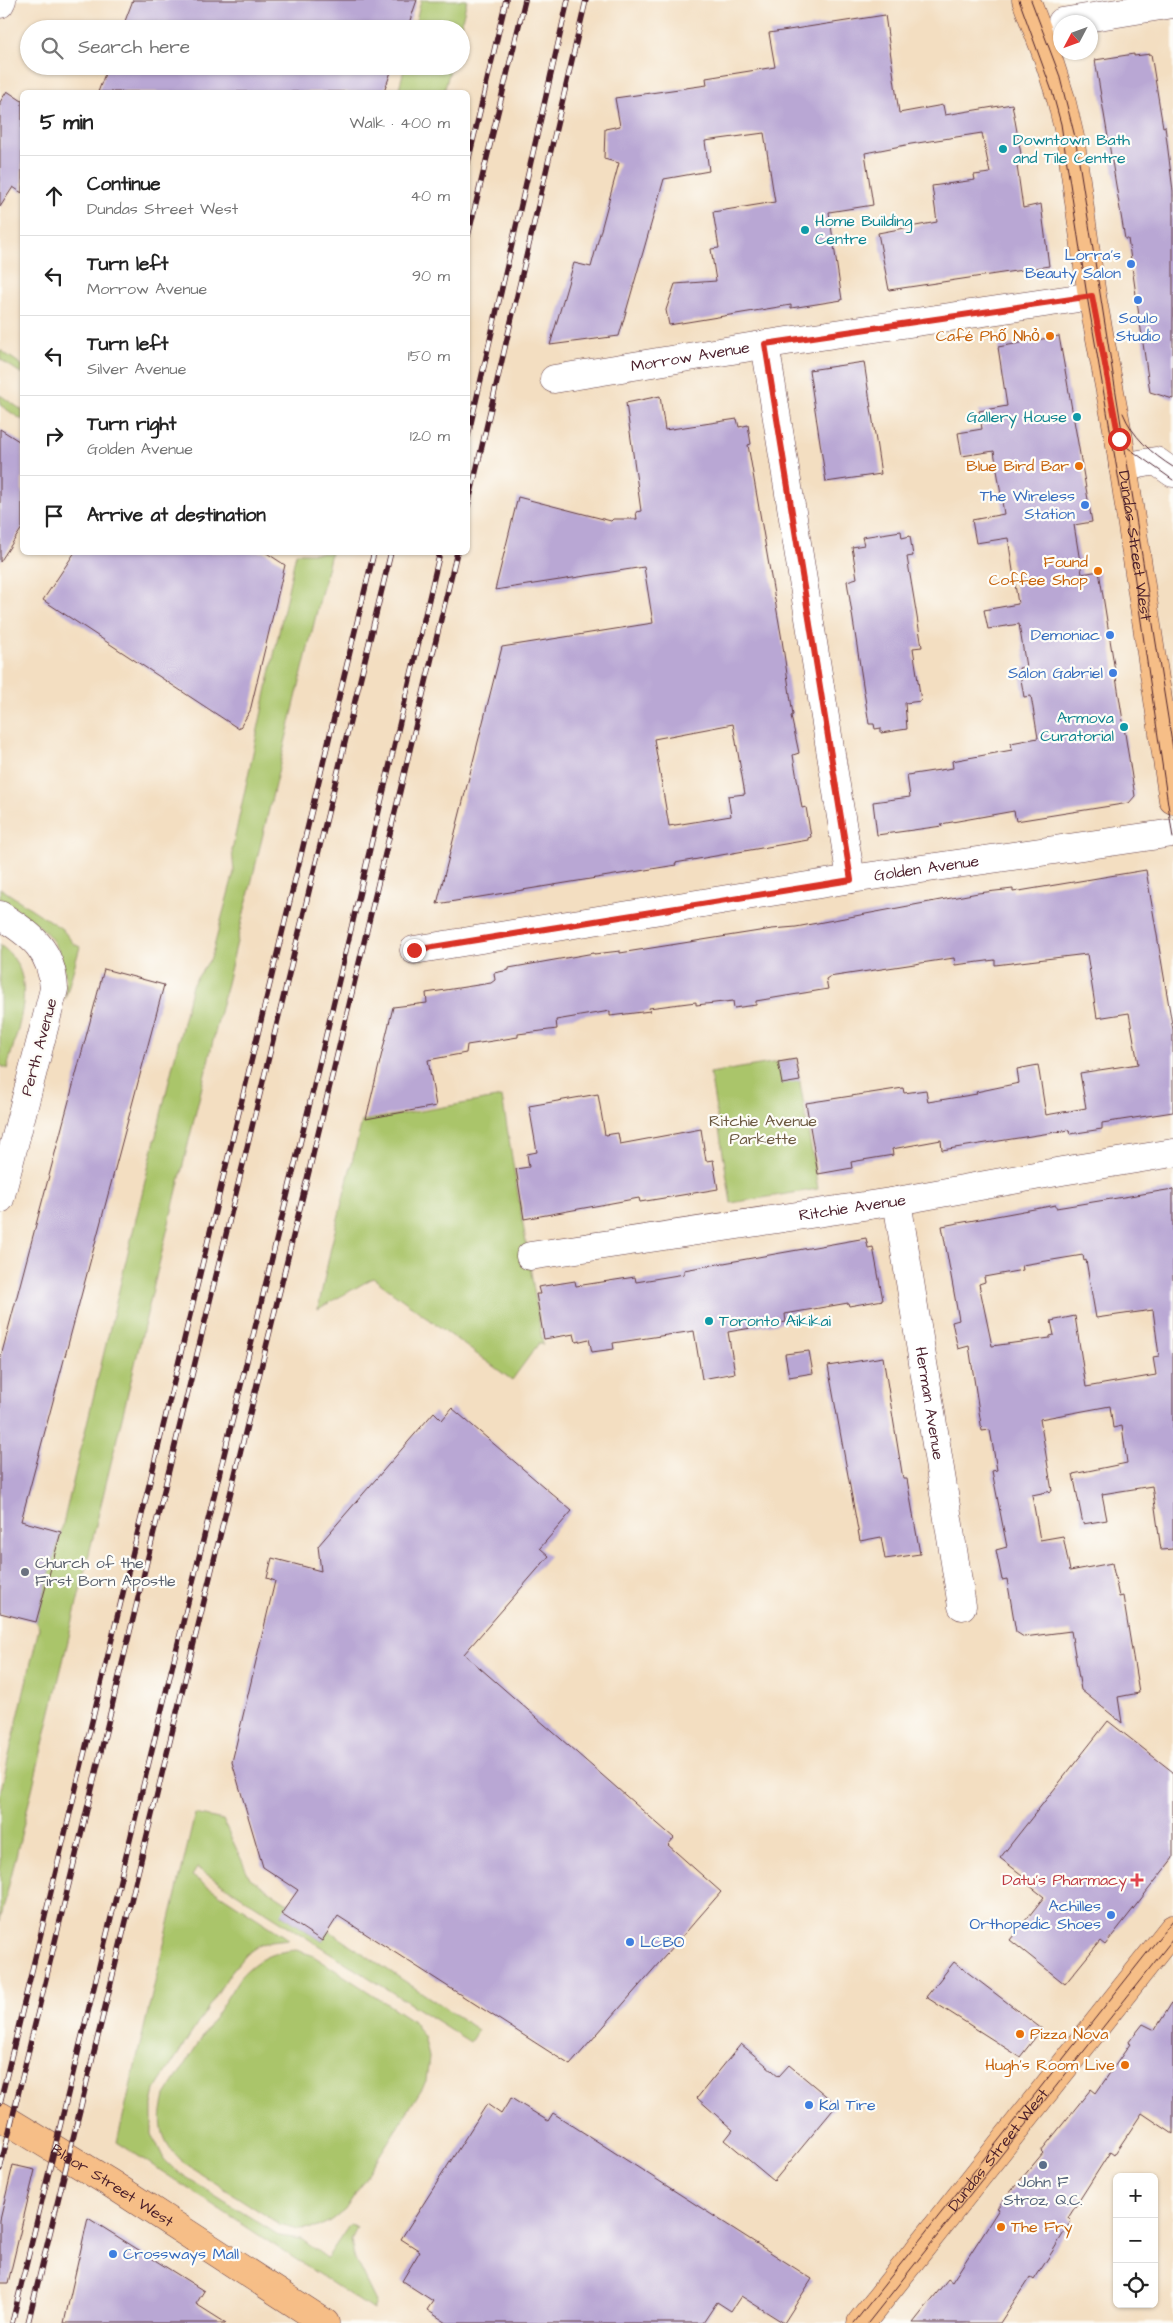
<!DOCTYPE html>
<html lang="en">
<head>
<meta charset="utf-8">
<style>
	:root { --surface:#fff; --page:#f6f6f6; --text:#222; --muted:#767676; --line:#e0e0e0 }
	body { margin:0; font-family:"Architects Daughter",sans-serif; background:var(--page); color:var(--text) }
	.controls { position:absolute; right:15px; bottom:15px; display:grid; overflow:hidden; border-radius:8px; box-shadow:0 1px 4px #0004 }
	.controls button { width:45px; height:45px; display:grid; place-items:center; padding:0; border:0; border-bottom:1px solid var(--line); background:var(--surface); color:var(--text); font:25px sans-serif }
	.compass { position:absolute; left:1053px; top:15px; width:45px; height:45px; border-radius:50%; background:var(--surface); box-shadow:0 1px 4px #0004; rotate:229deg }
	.stop { position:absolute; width:15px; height:15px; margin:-11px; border:4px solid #d93025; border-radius:50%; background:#fff }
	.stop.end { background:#d93025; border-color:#fff; box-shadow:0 1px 5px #0008 }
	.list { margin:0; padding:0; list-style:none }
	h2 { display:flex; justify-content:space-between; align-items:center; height:65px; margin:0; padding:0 20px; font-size:21px }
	h2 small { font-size:16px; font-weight:400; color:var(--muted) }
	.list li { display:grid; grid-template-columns:32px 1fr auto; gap:15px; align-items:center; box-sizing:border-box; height:80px; padding:0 20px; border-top:1px solid var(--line) }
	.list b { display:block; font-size:19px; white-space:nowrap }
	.list p { margin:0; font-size:16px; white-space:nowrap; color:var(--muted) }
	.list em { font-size:16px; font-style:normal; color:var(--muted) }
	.icon { flex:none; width:28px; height:28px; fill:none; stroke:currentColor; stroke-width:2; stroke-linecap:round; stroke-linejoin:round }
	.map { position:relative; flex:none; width:1173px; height:2323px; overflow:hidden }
	.search { position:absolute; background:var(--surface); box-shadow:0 1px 4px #0004; left:20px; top:20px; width:450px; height:55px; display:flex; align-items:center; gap:12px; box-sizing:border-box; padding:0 18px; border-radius:28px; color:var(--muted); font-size:19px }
	.panel { position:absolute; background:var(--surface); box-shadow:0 1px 4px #0004; left:20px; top:90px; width:450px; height:465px; border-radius:8px }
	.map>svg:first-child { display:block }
	.green { fill:#aac56b; stroke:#7a724b; fill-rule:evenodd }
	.building { fill:#b9a7d4; fill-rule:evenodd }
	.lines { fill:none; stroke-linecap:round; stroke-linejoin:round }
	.minor-casing { stroke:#633c42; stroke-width:29 }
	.major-casing { stroke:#633c42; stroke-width:29 }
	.minor { stroke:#fff; stroke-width:28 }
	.major { stroke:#f6be87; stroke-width:28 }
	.tram { stroke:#4a1f2b; stroke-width:1 }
	.rail-casing { stroke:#4a1f2b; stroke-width:5.5 }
	.rail { stroke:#fdfcf7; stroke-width:4; stroke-dasharray:11; stroke-linecap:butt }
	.route { stroke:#d93025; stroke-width:6 }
	.culture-dot { fill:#0f9aa8; stroke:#fdfcf7; stroke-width:2 }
	.shop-dot { fill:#3f7fe0; stroke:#fdfcf7; stroke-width:2 }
	.food-dot { fill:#e8710a; stroke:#fdfcf7; stroke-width:2 }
	.worship-dot { fill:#6b7280; stroke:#fdfcf7; stroke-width:2 }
	.health-dot { fill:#e0444e; stroke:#fdfcf7; stroke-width:2 }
	.service-dot { fill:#5c6f8a; stroke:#fdfcf7; stroke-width:2 }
	.labels { text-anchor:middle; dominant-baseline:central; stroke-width:4.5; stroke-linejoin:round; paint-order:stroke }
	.culture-label { font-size:16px; fill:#0d838f; stroke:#fdfcf7; text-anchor:start }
	.shop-label { font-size:16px; fill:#366cbe; stroke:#fdfcf7; text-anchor:end }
	.food-label { font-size:16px; fill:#c56008; stroke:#fdfcf7; text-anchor:end }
	.street-label { font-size:16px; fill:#4a1f2b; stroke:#fdfcf7 }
	.park-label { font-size:16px; fill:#6c5941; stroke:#fdfcf7 }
	.worship-label { font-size:16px; fill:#5b616d; stroke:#fdfcf7; text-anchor:start }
	.health-label { font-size:16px; fill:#be3a42; stroke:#fdfcf7; text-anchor:end }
	.service-label { font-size:16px; fill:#4e5e75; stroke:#fdfcf7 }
</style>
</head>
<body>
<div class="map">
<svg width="1173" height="2323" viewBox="0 0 1173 2323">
	<rect width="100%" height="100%" fill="#fdfcf7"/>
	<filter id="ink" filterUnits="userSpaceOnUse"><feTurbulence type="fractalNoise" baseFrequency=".02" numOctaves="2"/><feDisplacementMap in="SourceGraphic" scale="10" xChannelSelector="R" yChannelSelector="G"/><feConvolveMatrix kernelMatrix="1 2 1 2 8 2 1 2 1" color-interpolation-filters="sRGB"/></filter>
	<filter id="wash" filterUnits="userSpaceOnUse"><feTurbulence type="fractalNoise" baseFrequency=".0096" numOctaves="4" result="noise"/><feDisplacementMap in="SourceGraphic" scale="20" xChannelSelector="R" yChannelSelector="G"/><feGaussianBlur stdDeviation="1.12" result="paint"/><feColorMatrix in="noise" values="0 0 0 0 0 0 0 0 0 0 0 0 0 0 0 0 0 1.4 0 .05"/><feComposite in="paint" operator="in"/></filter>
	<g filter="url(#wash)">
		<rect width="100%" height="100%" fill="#f3dec1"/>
		<!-- green -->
		<g class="green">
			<polygon points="421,0 467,0 460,29 414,29"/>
			<polygon points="405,66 451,66 444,92 398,92"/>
			<polygon points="0,350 22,365 22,374 0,359"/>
			<polygon points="0,395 22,410 22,420 0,405"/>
			<polygon points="296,553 331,553 0,1922 0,1794 39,1628 36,1622 61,1532 192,985 211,958 234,872 232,850"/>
			<path d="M 0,888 L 62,929 L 74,944 L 80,947 L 65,999 C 70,943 43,926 0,898 Z"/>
			<path d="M 0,945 C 42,975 17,1028 7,1069 L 0,1065 Z"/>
			<polygon points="796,1059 818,1189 731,1203 710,1073"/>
			<polygon points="502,1097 543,1345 539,1343 512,1380 373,1278 318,1309 331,1247 362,1121"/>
			<path d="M 195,1814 L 223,1820 L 250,1878 L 478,2030 L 470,2042 L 197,1868 L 192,1876 L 289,1939 L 271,1941 L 258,1946 L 246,1954 L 231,1972 L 155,2090 L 152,2105 L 152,2134 L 164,2159 L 175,2170 L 280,2236 L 301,2239 L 327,2258 L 350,2224 L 357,2228 L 351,2240 L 354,2257 L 376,2302 L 373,2310 L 117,2142 ZM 281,1914 L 327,1933 L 322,1941 Z"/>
			<path d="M 296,1950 L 312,1955 L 412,2020 L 424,2037 L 429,2057 L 426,2082 L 345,2210 L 331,2221 L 315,2228 L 298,2229 L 279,2224 L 180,2160 C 160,2139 158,2124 165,2096 L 240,1977 C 257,1959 271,1952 296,1950 Z"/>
		</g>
		<g id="blocks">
			<!-- building -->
			<g class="building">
				<polygon points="133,0 417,0 407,29 122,29"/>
				<polygon points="885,15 899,113 943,105 945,115 1012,104 1023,165 1017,166 1023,208 1041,204 1049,266 889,290 878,233 937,222 932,186 975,180 974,175 990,173 982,133 911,144 865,153 873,205 829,212 842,300 791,308 791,305 669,325 666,310 675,284 716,281 711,249 719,248 713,212 775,202 764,133 705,141 709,171 664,179 619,336 550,345 574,263 591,267 619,163 604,159 605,129 620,126 615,98 707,85 706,78 775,67 769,33"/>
				<polygon points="1134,54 1134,56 1151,54 1163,127 1165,126 1173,191 1173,399 1150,392 1128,239 1125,239 1095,60"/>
				<polygon points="108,66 393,66 384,92 98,92"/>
				<polygon points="7,91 22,101 22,193 13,187 0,207 0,102"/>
				<polygon points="1059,336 1092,522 1074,525 1082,574 1099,571 1135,796 1129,803 1016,821 1014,811 941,824 942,826 877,835 873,802 910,797 907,775 953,768 952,761 1012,750 1011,743 1038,738 1031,696 1024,697 1019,668 1026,667 1019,624 988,629 984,610 1018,604 1008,538 976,543 972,520 1004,514 994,451 962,456 958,433 982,429 979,411 1007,406 998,347"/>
				<polygon points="864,362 881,474 826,482 809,370"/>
				<path d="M 660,396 L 665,430 L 737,419 L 739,427 L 748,425 L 751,444 L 748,445 L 782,640 L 793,715 L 791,716 L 799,753 L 793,755 L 794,761 L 802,808 L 806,807 L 811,837 L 808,838 L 808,840 L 675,863 L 676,865 L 437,904 L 502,647 L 653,623 L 644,567 L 495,590 L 518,497 L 611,521 L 613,519 L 637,519 L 636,512 L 641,511 L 626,403 ZM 733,724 L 745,794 L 728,796 L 731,816 L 669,826 L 654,739 Z"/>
				<polygon points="0,429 22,443 22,528 0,562"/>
				<polygon points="901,531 902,538 910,536 913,556 907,557 922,647 913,648 921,701 905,703 907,729 881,733 881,728 875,729 874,724 869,724 847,581 857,578 852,547 864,545 862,537"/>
				<polygon points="75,552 265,552 285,565 250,711 239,729 43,600"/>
				<polygon points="1146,870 1173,1030 1173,1112 1102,1123 1102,1129 1070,1134 1069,1130 942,1150 941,1140 892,1149 893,1155 851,1162 852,1168 818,1174 806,1103 903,1088 904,1093 926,1090 928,1102 977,1094 976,1092 1019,1083 1017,1069 1038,1065 1046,1115 1086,1108 1080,1073 1138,1064 1129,1013 1097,1018 1087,954 995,965 995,960 955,965 954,958 829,977 826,979 828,989 756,1001 756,1005 734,1008 733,1001 696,1005 696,1002 649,1008 650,1011 610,1016 610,1011 556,1020 557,1029 518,1034 518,1037 467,1045 466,1053 428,1060 436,1106 366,1119 393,1007 427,1003 426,993 491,983 495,980 494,973 509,970 509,968 594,953 594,954 620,951 620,953 772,929 796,927 978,893 1013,889 1013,892"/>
				<polygon points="104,969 164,985 21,1521 61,1532 36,1622 0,1613 0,1360"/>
				<polygon points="796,1059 800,1081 782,1084 778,1062"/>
				<polygon points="598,1094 605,1135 618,1133 620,1144 701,1129 706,1161 713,1160 718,1189 640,1202 639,1198 524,1219 516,1169 529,1167 527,1154 537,1152 529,1106"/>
				<path d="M 1173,1189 L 1173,1549 L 1161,1550 L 1152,1486 L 1102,1494 L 1107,1520 L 1083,1524 L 1073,1474 L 1127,1463 L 1122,1426 L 1113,1428 L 1110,1406 L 1040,1419 L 1052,1491 L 1032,1495 L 1040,1540 L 1063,1536 L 1070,1571 L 1112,1563 L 1119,1597 L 1123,1596 L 1139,1693 L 1118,1697 L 1122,1723 L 1081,1690 L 1071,1631 L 1024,1637 L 1016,1632 L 1007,1579 L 1002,1580 L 996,1550 L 1007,1547 L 992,1471 L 997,1470 L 990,1430 L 982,1431 L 969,1346 L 958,1349 L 952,1322 L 959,1320 L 942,1226 L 1056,1205 L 1056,1208 ZM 1083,1255 L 1084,1261 L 1086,1260 L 1096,1318 L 1153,1310 L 1159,1356 L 1153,1357 L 1156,1375 L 1086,1387 L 1075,1316 L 1051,1321 L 1054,1335 L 1050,1336 L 1050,1338 L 992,1346 L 979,1284 L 985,1282 L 984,1277 L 1023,1270 L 1022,1265 Z"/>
				<polygon points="866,1238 868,1248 873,1247 883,1300 849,1306 848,1303 785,1314 786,1322 728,1332 735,1373 702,1379 694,1331 613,1343 614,1349 592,1352 589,1339 576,1342 574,1334 544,1339 536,1294 540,1294 538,1287 575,1281 576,1286 635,1277 636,1282 684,1274 684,1270"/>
				<polygon points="809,1351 813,1373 789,1377 785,1354"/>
				<polygon points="883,1357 903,1479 907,1479 920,1554 885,1559 881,1537 860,1541 828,1366"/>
				<polygon points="452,1408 572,1511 540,1548 549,1556 464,1654 674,1838 668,1845 721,1892 570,2065 338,1916 322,1941 281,1914 298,1890 263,1867 232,1762 275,1581 267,1578 272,1558 321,1571 318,1546 434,1412 442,1420"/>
				<polygon points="1108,1721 1173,1772 1173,1858 1105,1945 1100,1941 1065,1984 1010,1940 1044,1897 1020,1878 1022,1875 1000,1858"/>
				<polygon points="954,1962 1042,2029 1020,2057 926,1997"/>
				<polygon points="1173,2001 1173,2134 1142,2113 1114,2155 1110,2152 1068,2218 1071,2221 1054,2249 1034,2280 1030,2277 1000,2323 913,2323 948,2279 952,2282 999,2209 997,2208 1043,2153 1041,2151 1091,2089 1096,2093 1130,2044 1128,2043 1143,2024 1155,2030"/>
				<polygon points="741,2044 779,2076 789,2065 837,2105 774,2181 725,2140 733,2130 697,2098"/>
				<polygon points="511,2098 548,2121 553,2113 812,2279 784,2323 741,2296 731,2311 717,2302 703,2323 447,2323 427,2310 433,2301 402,2281 420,2251 401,2239 487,2104 501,2114"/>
				<polygon points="13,2165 35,2170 8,2283 0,2283 0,2220"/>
				<polygon points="88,2218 204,2291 196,2304 226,2323 64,2323"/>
			</g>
		</g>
	</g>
	<g filter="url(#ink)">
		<use href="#blocks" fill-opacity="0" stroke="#633c42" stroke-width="1"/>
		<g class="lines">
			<defs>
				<g id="minor">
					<polyline points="0,4 2,0"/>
					<polyline points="1062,22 1173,4"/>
					<polyline points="765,344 851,879"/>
					<path id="s1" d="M 554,379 L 787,341 L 1092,296"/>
					<polyline points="1123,467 1156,461 1173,473"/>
					<path d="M 0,915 C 31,935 52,949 54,989 L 0,1199"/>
					<path id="s2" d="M 414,950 L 851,879 L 1173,833"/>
					<path id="s3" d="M 897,1201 L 962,1606"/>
					<path id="s4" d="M 530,1256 L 897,1201 L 1062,1171 L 1173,1153"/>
				</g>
				<g id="major">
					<path id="s5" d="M 1026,0 L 1048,58 L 1061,99 L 1070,137 L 1092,296 L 1119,439 L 1173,800"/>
					<path id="s6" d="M 0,2116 L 110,2183 L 325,2323"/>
					<path id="s7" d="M 861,2323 L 1173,1929"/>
				</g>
			</defs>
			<!-- minor casing -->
			<use href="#minor" class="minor-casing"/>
			<!-- major casing -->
			<use href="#major" class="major-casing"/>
			<!-- minor -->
			<use href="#minor" class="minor"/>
			<!-- major -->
			<use href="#major" class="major"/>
			<!-- tram -->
			<g class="tram">
				<polyline points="1019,0 1052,91 1061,124 1087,296 1128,533 1173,838"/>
				<polyline points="1031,0 1059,74 1075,137 1173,749"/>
				<path d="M 1123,413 C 1132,436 1152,454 1173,467"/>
				<polyline points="1124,445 1173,480"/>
				<polyline points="854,2323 1173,1920"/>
				<polyline points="868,2323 1173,1939"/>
			</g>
			<defs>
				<g id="rail">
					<polyline points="468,162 506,0"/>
					<polyline points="468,236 525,0"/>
					<polyline points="468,436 568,0"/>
					<polyline points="468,506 586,0"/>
					<polyline points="0,2103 374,552"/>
					<polyline points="0,2169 391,552"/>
					<polyline points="12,2323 314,1086 440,552"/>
					<polyline points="28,2323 329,1089 457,552"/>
				</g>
			</defs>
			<!-- rail casing -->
			<use href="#rail" class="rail-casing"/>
			<!-- rail -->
			<use href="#rail" class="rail"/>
		</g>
	</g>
	<g class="lines" filter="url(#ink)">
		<!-- route -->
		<polyline class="route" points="414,950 851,880 765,344 1092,296 1119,439"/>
	</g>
	<!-- markers -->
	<g class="culture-dot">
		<circle cx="1003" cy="149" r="5"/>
		<circle cx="805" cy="230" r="5"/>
		<circle cx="1077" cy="417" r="5"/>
		<circle cx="1124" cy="727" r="5"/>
		<circle cx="709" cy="1321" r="5"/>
	</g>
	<g class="shop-dot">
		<circle cx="1131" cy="264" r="5"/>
		<circle cx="1138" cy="300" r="5"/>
		<circle cx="1085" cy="505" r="5"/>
		<circle cx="1110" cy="635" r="5"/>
		<circle cx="1113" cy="673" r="5"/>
		<circle cx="1111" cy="1915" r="5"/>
		<circle cx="630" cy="1942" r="5"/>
		<circle cx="809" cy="2105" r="5"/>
		<circle cx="113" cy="2254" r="5"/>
	</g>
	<g class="food-dot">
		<circle cx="1050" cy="336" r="5"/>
		<circle cx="1079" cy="466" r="5"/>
		<circle cx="1098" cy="571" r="5"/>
		<circle cx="1020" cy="2034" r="5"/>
		<circle cx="1125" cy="2065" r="5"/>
		<circle cx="1001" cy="2227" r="5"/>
	</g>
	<circle class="worship-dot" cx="25" cy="1572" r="5"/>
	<path class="health-dot" d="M1134.5 1872.5h5v5h5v5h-5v5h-5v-5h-5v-5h5z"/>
	<circle class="service-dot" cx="1043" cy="2165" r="5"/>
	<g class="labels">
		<!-- culture labels -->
		<g class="culture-label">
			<text x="1013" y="140">Downtown Bath<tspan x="1013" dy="18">and Tile Centre</tspan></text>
			<text x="815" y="221">Home Building<tspan x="815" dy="18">Centre</tspan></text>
			<text x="1067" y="417" text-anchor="end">Gallery House</text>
			<text x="1114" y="718" text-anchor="end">Armova<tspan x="1114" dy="18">Curatorial</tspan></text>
			<text x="719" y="1321">Toronto Aikikai</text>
		</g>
		<!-- shop labels -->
		<g class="shop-label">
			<text x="1121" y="255">Lorra's<tspan x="1121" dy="18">Beauty Salon</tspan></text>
			<text x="1138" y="318" text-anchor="middle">Soulo<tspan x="1138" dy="18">Studio</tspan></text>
			<text x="1075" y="496">The Wireless<tspan x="1075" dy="18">Station</tspan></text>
			<text x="1100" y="635">Demoniac</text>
			<text x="1103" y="673">Salon Gabriel</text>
			<text x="1101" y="1906">Achilles<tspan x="1101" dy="18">Orthopedic Shoes</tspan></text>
			<text x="640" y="1942" text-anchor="start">LCBO</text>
			<text x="819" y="2105" text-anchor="start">Kal Tire</text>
			<text x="123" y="2254" text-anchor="start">Crossways Mall</text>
		</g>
		<!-- food labels -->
		<g class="food-label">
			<text x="1040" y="336">Café Phố Nhỏ</text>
			<text x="1069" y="466">Blue Bird Bar</text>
			<text x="1088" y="562">Found<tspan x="1088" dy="18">Coffee Shop</tspan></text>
			<text x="1030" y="2034" text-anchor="start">Pizza Nova</text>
			<text x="1115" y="2065">Hugh's Room Live</text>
			<text x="1011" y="2227" text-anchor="start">The Fry</text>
		</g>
		<!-- street labels -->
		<g class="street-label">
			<text stroke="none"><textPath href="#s1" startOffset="138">Morrow Avenue</textPath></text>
			<text stroke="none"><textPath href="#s5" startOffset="558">Dundas Street West</textPath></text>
			<text stroke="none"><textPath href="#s2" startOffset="519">Golden Avenue</textPath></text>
			<text transform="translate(39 1047) rotate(-75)">Perth Avenue</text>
			<text stroke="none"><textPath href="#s4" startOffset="326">Ritchie Avenue</textPath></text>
			<text stroke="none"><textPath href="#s3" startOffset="205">Herman Avenue</textPath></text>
			<text stroke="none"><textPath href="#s7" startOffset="221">Dundas Street West</textPath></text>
			<text stroke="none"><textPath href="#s6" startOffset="132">Bloor Street West</textPath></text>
		</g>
		<!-- park labels -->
		<g class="park-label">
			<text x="763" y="1121">Ritchie Avenue<tspan x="763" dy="18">Parkette</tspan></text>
		</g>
		<!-- worship labels -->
		<g class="worship-label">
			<text x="35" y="1563">Church of the<tspan x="35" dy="18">First Born Apostle</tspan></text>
		</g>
		<!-- health labels -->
		<g class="health-label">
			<text x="1127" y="1880">Datu's Pharmacy</text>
		</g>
		<!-- service labels -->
		<g class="service-label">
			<text x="1043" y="2182">John F<tspan x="1043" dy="18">Stroz, Q.C.</tspan></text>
		</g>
	</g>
</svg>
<div class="controls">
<button>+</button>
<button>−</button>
<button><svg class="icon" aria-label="locate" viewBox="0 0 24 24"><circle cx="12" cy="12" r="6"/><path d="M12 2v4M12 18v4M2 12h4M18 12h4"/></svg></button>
</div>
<svg class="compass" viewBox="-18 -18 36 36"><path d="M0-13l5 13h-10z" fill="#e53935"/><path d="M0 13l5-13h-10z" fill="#767676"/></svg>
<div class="stop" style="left:1119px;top:439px"></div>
<div class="stop end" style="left:414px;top:950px"></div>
<div class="search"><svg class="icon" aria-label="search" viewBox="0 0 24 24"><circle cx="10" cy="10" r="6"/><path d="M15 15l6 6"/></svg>Search here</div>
<section class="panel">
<h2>5 min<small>Walk · 400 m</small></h2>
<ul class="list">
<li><svg class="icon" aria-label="ahead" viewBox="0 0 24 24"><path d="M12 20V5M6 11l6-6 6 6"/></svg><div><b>Continue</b><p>Dundas Street West</p></div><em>40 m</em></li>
<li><svg class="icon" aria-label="left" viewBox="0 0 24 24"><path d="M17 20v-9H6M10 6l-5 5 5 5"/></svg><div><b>Turn left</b><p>Morrow Avenue</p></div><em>90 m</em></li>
<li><svg class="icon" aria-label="left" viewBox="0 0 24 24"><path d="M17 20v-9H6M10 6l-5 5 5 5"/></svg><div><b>Turn left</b><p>Silver Avenue</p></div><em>150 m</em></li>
<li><svg class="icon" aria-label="right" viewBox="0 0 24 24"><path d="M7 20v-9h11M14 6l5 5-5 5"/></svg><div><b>Turn right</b><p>Golden Avenue</p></div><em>120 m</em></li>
<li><svg class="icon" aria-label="arrive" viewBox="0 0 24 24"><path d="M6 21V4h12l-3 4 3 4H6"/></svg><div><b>Arrive at destination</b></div></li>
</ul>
</section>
</div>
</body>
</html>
